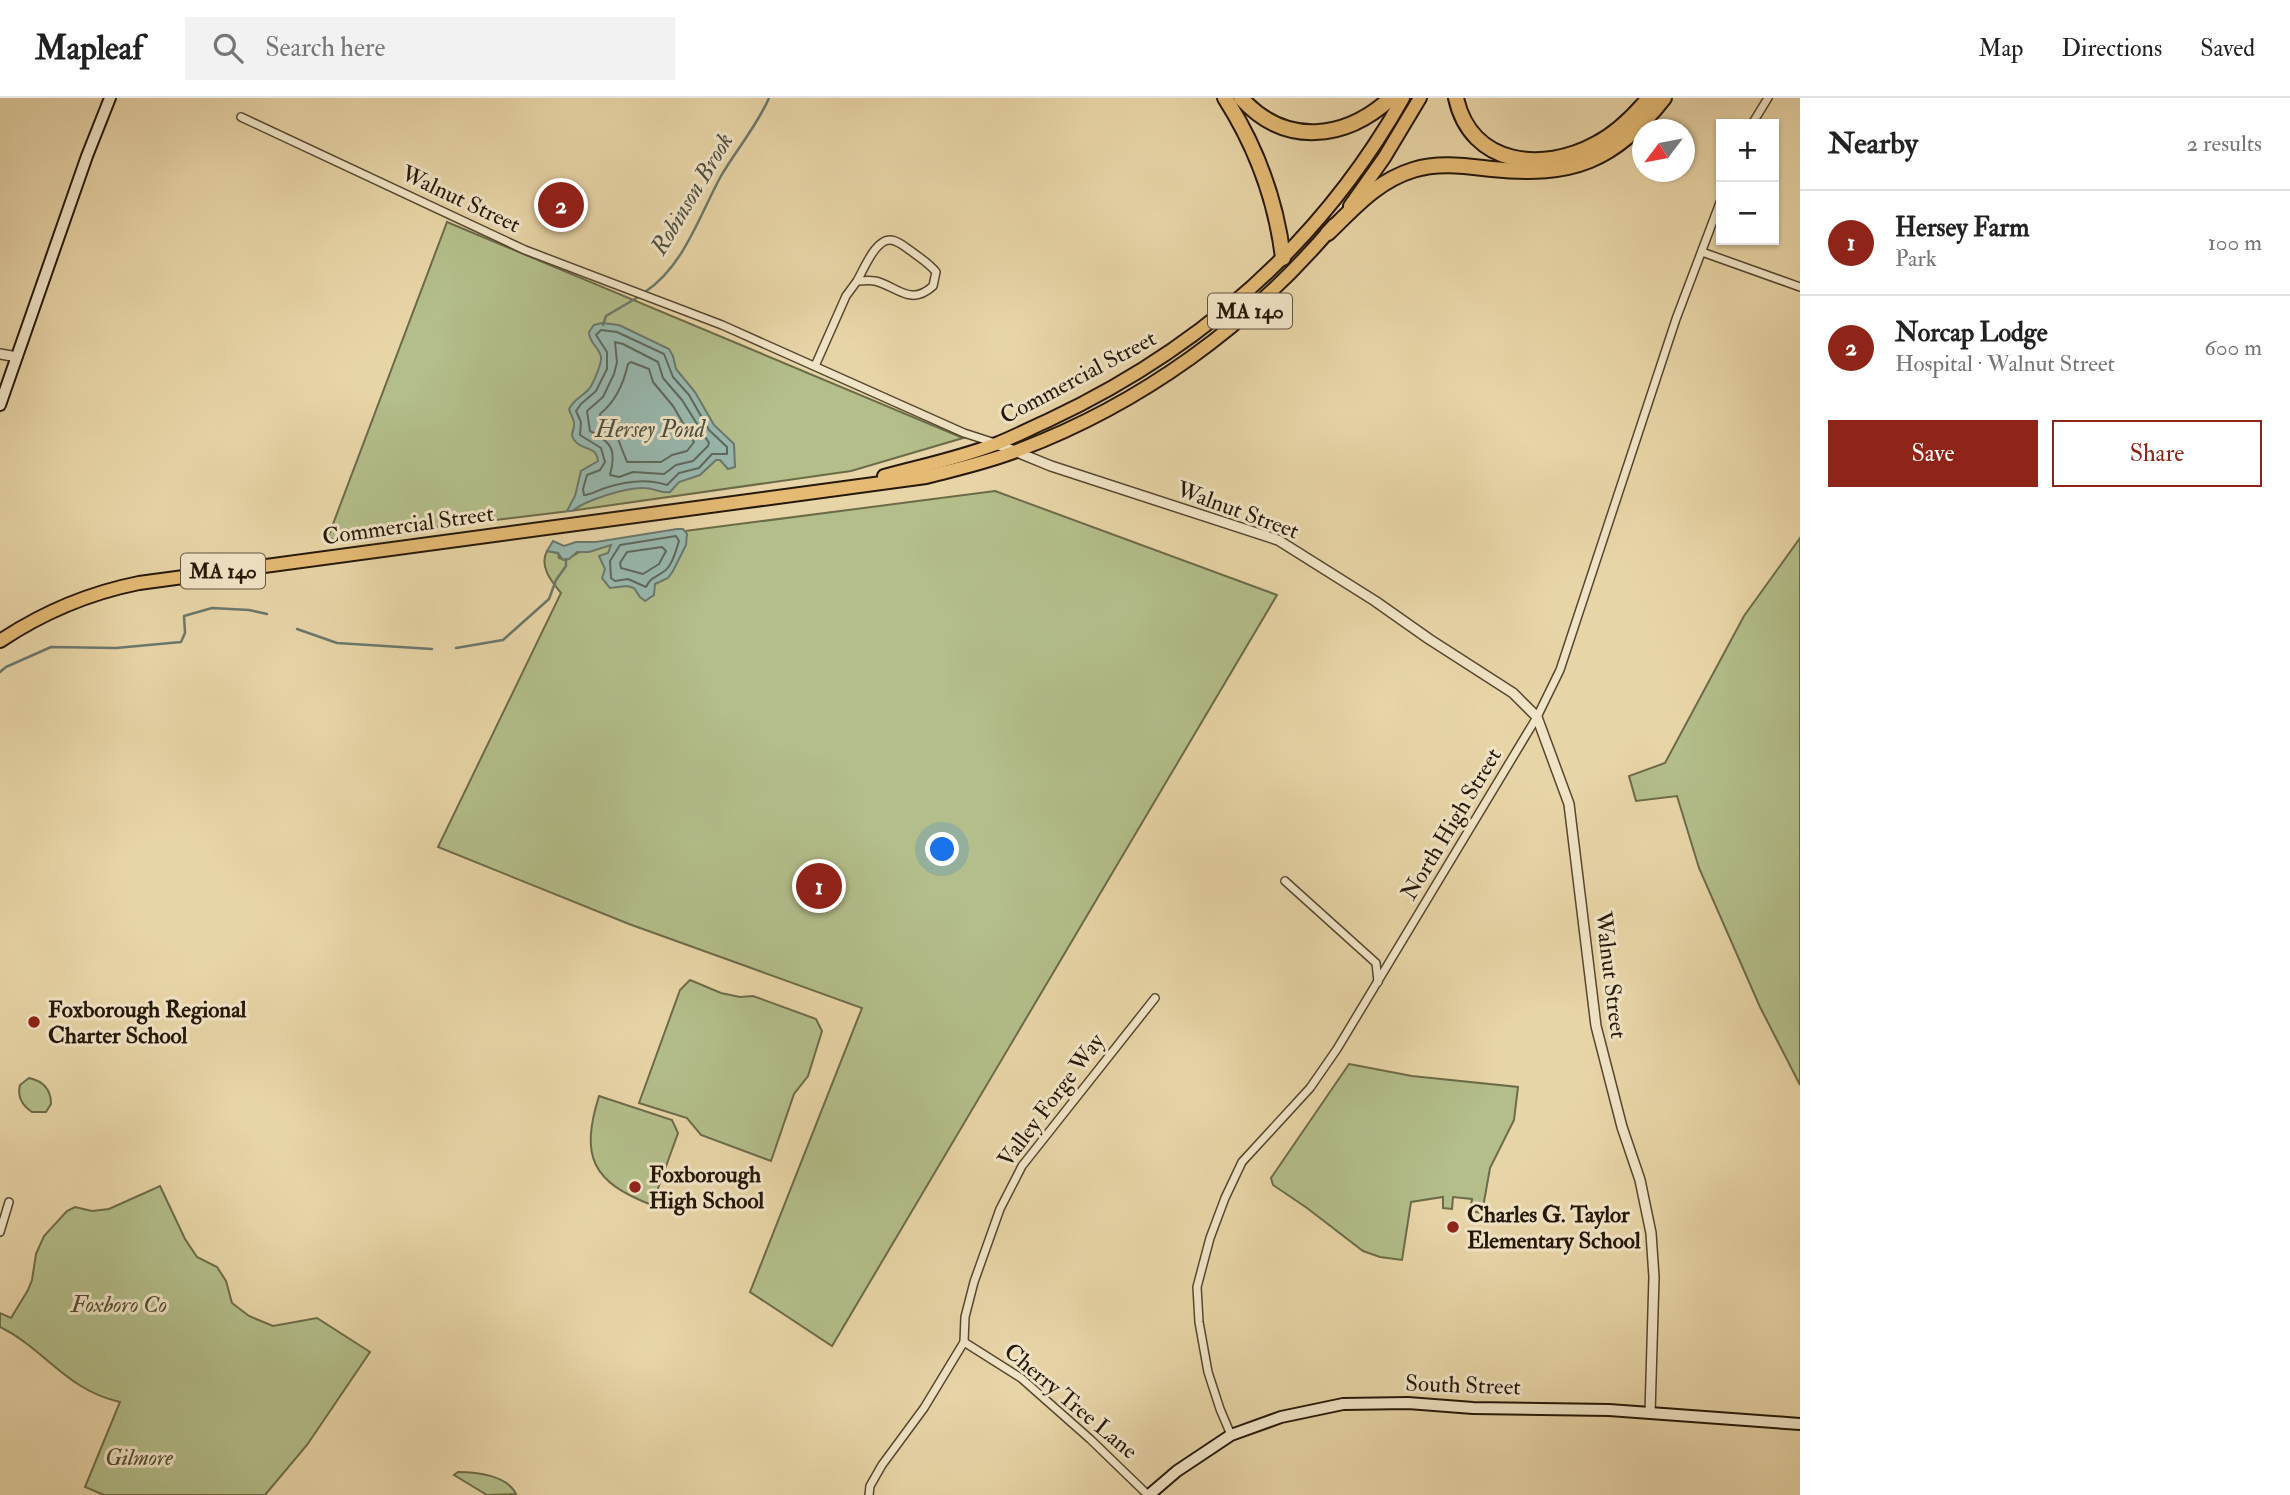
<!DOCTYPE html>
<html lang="en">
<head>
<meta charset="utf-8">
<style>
	:root { --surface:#fff; --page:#f2f2f2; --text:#222; --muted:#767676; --line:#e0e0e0; --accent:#8f2418 }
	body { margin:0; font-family:"IM FELL Double Pica",serif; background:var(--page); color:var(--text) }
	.controls { position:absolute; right:21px; top:21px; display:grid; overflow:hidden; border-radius:0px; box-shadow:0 2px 5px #0004 }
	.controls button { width:63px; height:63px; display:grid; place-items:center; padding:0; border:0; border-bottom:2px solid var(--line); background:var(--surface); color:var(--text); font:35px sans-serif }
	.compass { position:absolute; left:1632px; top:21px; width:63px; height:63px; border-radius:50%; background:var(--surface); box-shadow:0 2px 5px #0004; rotate:238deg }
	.you { position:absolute; left:943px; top:752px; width:24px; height:24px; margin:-18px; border:5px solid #fff; border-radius:50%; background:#1a73e8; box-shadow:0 0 0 10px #1a73e833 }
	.badge { display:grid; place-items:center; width:46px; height:46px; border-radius:50%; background:var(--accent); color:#fff; font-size:23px; font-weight:700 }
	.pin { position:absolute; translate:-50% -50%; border:4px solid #fff; box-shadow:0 2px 7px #0006 }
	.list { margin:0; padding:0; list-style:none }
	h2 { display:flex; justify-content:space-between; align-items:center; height:91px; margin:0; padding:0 28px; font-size:30px }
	h2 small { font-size:23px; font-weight:400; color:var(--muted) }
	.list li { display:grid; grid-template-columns:46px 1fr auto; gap:21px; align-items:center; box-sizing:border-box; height:105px; padding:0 28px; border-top:2px solid var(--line) }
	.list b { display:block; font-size:26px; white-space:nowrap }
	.list p { margin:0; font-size:23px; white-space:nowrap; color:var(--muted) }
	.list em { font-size:23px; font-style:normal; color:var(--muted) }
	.actions { display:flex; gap:14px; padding:21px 28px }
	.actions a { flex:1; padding:16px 0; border:2px solid var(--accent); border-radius:0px; text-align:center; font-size:24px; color:var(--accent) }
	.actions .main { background:var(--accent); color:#fff }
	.icon { flex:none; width:38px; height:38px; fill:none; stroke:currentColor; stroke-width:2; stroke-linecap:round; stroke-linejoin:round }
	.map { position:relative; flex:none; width:1800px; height:1397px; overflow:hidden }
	header { display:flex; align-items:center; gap:42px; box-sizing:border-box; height:98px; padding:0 35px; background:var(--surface); border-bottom:2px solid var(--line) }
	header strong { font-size:33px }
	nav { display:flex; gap:38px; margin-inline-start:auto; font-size:24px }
	.search { width:490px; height:63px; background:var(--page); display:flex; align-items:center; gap:18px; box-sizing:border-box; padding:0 24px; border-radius:0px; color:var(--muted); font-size:26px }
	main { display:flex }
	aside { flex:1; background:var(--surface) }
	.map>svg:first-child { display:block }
	.green { fill:#b3be8a; stroke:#6c6b49; stroke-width:2 }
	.water { fill:#98b8af; stroke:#6a786c; stroke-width:2 }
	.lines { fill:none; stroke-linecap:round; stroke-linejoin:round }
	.shore { stroke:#5e685c; stroke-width:2 }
	.stream { stroke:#6a786c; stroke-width:2.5 }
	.minor-casing { stroke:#564730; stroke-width:10 }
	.tertiary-casing { stroke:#564730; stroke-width:12 }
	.secondary-casing { stroke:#251808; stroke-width:14 }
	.primary-casing { stroke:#251808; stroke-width:16 }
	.motorway-casing { stroke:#251808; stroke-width:18 }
	.minor { stroke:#f0e4c6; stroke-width:7 }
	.tertiary { stroke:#f0e4c6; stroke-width:9 }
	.secondary { stroke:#f0e4c6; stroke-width:10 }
	.primary { stroke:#e4ba74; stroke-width:12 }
	.motorway { stroke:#e4ba74; stroke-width:14 }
	.poi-dot { fill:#8f2418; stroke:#f0e4c6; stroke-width:2.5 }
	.labels { text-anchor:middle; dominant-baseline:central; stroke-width:6; stroke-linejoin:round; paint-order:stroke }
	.shield { fill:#f0e4c6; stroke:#625541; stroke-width:2 }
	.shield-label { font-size:21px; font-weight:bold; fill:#251808 }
	.street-label { font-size:23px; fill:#251808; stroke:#f0e4c6 }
	.poi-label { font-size:23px; font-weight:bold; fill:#251808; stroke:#f0e4c6; text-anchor:start }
	.park-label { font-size:23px; font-style:italic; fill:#504a2f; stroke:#f0e4c6 }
	.water-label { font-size:24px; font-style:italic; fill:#4d5042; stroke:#f0e4c6 }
</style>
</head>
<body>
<header>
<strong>Mapleaf</strong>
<div class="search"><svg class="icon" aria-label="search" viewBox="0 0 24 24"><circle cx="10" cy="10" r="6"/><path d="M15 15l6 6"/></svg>Search here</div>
<nav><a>Map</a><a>Directions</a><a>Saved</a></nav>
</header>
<main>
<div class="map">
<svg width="1800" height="1397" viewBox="0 0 1800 1397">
	<rect width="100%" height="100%" fill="#e8d5a7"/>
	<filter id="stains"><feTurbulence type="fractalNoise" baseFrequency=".00286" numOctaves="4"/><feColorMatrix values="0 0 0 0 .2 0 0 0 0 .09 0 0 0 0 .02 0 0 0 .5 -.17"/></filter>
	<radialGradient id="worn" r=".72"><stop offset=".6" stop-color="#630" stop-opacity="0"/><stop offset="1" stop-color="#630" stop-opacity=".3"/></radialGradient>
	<!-- green -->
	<g class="green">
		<polygon points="447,124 963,340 851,373 570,413 327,442"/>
		<path d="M 995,393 L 1277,497 L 832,1248 L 750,1194 L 862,910 L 629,826 L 438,749 L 561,495 C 551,483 539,468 547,453 L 558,455 L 559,460 L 566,462 L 581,453 L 585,446 Z"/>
		<polygon points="1800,440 1800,987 1760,909 1699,770 1677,698 1636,703 1629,678 1665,665 1744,518"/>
		<polygon points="690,882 721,895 740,899 753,898 816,921 822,933 808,978 794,996 771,1063 701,1037 687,1020 639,1005 680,892"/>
		<polygon points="1349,966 1412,978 1518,989 1514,1022 1490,1070 1482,1115 1470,1113 1472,1101 1453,1099 1452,1111 1443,1110 1443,1099 1411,1104 1402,1162 1380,1159 1363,1153 1307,1110 1273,1087 1271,1080"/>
		<path d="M 29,980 C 43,983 51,992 51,1006 L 46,1014 L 32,1014 C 23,1008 17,999 20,987 Z"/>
		<path d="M 599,998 L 672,1022 L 678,1035 L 652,1107 C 592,1084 580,1059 599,998 Z"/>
		<path d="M 160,1088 L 185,1141 L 197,1159 L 217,1169 L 226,1183 L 232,1205 L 249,1218 L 273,1228 L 317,1220 L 370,1254 L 307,1347 L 265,1397 L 104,1397 L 85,1389 L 120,1304 C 66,1292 45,1251 0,1229 L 0,1215 L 11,1220 L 28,1192 L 32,1182 L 36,1156 L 44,1138 L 67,1113 L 75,1109 L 92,1113 L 109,1111 Z"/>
		<path d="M 458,1374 C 476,1374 507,1377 516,1396 L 487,1397 L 454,1377 Z"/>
	</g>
	<!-- water -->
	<g class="water">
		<path d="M 602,225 L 619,227 L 669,251 L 673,258 L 676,271 L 695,294 L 714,327 L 734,346 L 735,369 L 728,371 L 720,362 L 716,362 L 700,377 L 679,384 L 670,394 C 663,396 654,390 644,390 C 627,389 586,402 572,413 L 567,413 L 575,398 L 581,373 L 598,363 C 596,347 583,353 575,343 C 569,336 574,334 574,327 C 575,322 570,316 569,311 C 574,301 582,299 589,291 C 593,286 602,265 601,259 C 599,249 589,245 589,234 L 594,227 Z"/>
		<polygon points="677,431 683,431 687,436 686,447 673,473 668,480 655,486 654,497 645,503 640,499 634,490 627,488 610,490 602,480 605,471 599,458 608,455 611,447 589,454 577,454 569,461 563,462 558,455 547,453 553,443 564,448 576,444 596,444"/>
	</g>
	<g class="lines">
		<!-- shore -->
		<g class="shore">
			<path d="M 601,232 L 617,234 L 664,256 L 673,279 L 689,297 L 709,332 L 727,349 L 727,356 L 712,356 L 699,370 L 679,375 L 667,387 C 646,380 626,383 605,390 C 598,392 591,397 584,397 L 583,391 L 587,377 L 600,372 L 605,364 L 601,350 L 580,337 L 581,324 L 576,313 L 581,306 L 596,293 L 607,271 L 607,254 L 596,237 Z"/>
			<path d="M 615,244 L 623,246 L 658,264 L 663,280 L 682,302 L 709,345 L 708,348 L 693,363 L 676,367 L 664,376 L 633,374 L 619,379 L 610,377 C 616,354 614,345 590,333 L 587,313 L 603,299 L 614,276 L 617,264 Z"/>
			<path d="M 631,264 L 649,271 L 653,284 L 673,308 L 694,344 L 687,353 L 672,357 L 661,364 L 627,364 L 618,341 L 601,326 L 600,316 C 615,304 624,284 628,266 Z"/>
			<path d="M 676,438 L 679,443 C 676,452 672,469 663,474 C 655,480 651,479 646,489 L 628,481 L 615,483 L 611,480 L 610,463 L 620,447 Z"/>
			<polygon points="662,449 666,453 659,466 643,476 621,470 620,465 627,454"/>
		</g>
		<!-- stream -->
		<g class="stream">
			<path d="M 645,194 C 684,168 699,118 721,78 C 736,52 757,28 769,0"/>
			<polyline points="603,227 606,218 640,198"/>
			<polyline points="297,531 337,545 432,551"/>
			<polyline points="456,550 503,542 549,501 556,482 566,468 566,461"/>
			<polyline points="0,574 6,569 51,549 116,550 181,544 185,535 184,518 212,510 249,512 267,516"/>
		</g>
		<defs>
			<g id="minor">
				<polyline points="241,19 525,152 722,227 964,335 995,345"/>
				<polyline points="1752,26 1768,0"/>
				<polyline points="1702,154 1800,189"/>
				<path d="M 815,268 L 846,198 L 857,183 C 863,183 869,182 875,183 C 897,188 910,209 933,188 L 936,174 C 929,165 920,160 911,153 C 905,149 899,143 891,142 C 876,140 864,171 857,183"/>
				<polyline points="1285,783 1376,865 1378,884"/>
				<polyline points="0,1134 9,1104"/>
				<polyline points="964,1244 1021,1280 1090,1341 1148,1397"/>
				<polyline points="1231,1337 1220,1311 1208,1274 1199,1224 1197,1189 1210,1140 1225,1100 1242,1064 1310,990 1337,951 1537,619 1560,572 1676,221 1721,102"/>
				<polyline points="869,1397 870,1388 882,1367 924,1310 964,1244 965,1219 974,1184 1000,1111 1022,1068 1155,900"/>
			</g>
			<g id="tertiary">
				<polyline points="0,256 17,259"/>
				<polyline points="997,346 1051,368 1278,442 1375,503 1429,541 1513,595 1537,619 1569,706 1596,928 1622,1029 1640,1082 1651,1135 1654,1179 1650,1315"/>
			</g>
			<g id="secondary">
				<polyline points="0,307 87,58 110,0"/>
				<polyline points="1149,1397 1177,1373 1231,1337 1281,1319 1343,1306 1408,1305 1473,1310 1609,1312 1800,1326"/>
			</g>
			<g id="primary">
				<polyline points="1350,108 1384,60 1420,0"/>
				<path d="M 884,378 C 921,368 959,360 996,346 C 1014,339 1031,330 1049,322 C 1200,251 1320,147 1403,0"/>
				<path d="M 0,543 C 42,515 89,495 139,485 L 926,379 C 957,371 989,364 1019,352 C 1141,306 1250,227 1334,127"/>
			</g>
			<g id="motorway">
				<path d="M 1225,0 C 1257,50 1276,102 1283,160"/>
				<path d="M 1241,0 C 1285,49 1345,42 1391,0"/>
				<path d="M 1456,0 C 1471,68 1543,75 1596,46 C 1617,35 1634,18 1649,0"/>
				<path d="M 1328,135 C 1354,110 1377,83 1413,72 C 1439,64 1465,68 1492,71 C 1572,79 1614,64 1664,0"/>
			</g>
		</defs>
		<!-- minor casing -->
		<use href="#minor" class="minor-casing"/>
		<!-- tertiary casing -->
		<use href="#tertiary" class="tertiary-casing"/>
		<!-- secondary casing -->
		<use href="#secondary" class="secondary-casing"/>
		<!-- primary casing -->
		<use href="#primary" class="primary-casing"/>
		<!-- motorway casing -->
		<use href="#motorway" class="motorway-casing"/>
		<!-- minor -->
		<use href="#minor" class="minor"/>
		<!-- tertiary -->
		<use href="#tertiary" class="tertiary"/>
		<!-- secondary -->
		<use href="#secondary" class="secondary"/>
		<!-- primary -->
		<use href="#primary" class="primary"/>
		<!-- motorway -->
		<use href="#motorway" class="motorway"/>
	</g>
	<!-- markers -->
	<g class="poi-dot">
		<circle cx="34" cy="924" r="7"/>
		<circle cx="635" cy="1089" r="7"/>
		<circle cx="1453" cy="1129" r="7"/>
	</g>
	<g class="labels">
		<!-- shield labels -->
		<g class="shield">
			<rect x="1208" y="195.5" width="84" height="35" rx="5"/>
			<rect x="181" y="455.5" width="84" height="35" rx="5"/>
		</g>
		<g class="shield-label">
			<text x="1250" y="213">MA 140</text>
			<text x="223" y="473">MA 140</text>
		</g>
		<!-- street labels -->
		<g class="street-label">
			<text transform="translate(461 101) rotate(25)">Walnut Street</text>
			<text transform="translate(1078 279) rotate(-28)">Commercial Street</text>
			<text transform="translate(1238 412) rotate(20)">Walnut Street</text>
			<text transform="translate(408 427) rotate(-8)">Commercial Street</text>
			<text transform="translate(1451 726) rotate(-59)">North High Street</text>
			<text transform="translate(1611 877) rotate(83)">Walnut Street</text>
			<text transform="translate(1051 1002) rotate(-53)">Valley Forge Way</text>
			<text transform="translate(1463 1287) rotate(2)">South Street</text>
			<text transform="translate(1071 1303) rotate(40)">Cherry Tree Lane</text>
		</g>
		<!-- poi labels -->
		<g class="poi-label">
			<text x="48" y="911">Foxborough Regional<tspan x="48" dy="26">Charter School</tspan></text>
			<text x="649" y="1076">Foxborough<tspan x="649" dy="26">High School</tspan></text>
			<text x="1467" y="1116">Charles G. Taylor<tspan x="1467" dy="26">Elementary School</tspan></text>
		</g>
		<!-- park labels -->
		<g class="park-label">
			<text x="119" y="1206">Foxboro Co</text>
			<text x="139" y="1359">Gilmore</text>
		</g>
		<!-- water labels -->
		<g class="water-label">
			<text transform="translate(692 96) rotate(-59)">Robinson Brook</text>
			<text x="650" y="331">Hersey Pond</text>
		</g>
	</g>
	<rect width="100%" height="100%" filter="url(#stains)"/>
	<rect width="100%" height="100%" fill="url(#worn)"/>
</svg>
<div class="controls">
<button>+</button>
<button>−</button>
</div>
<svg class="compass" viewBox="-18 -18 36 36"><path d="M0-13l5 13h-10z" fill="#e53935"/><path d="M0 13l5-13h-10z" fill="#767676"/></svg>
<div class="you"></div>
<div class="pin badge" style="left:819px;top:788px">1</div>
<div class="pin badge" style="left:561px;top:107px">2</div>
</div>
<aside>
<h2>Nearby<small>2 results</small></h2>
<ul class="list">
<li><span class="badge">1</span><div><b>Hersey Farm</b><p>Park</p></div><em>100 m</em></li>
<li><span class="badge">2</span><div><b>Norcap Lodge</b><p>Hospital · Walnut Street</p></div><em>600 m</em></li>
</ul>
<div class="actions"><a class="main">Save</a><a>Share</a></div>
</aside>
</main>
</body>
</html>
